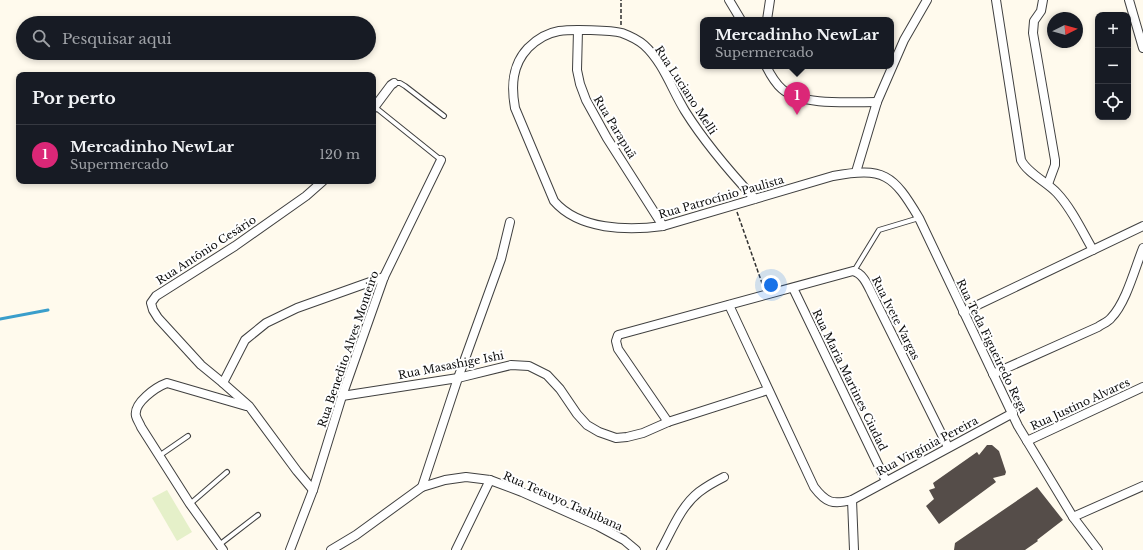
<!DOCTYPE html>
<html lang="pt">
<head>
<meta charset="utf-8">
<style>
	:root { --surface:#171b24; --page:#20242c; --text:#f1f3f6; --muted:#9ea1a6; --line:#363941; --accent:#db2777 }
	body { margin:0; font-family:"Libre Baskerville",serif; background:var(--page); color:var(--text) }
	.controls { position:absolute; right:12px; top:12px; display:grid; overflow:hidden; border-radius:8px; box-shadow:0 2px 6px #0003 }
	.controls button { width:36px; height:36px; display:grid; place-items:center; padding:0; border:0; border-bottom:1px solid var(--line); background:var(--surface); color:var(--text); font:20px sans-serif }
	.compass { position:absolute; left:1047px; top:12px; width:36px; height:36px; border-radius:50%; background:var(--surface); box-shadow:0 2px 6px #0003; rotate:85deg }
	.you { position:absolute; left:771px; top:285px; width:14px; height:14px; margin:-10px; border:3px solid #fff; border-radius:50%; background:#1a73e8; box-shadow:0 0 0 6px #1a73e833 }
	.badge { display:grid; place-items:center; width:26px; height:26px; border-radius:50%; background:var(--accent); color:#fff; font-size:13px; font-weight:700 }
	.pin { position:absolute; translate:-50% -33px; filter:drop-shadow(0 1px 2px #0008) }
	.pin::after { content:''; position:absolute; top:21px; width:14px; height:12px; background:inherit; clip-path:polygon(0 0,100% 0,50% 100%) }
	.popup { position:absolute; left:700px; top:17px; width:194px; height:52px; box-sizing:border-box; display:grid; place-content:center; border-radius:8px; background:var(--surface); filter:drop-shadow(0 1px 3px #0005); font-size:13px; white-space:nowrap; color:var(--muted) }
	.popup b { font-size:15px; color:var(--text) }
	.popup::after { content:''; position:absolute; left:50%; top:100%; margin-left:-8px; border:8px solid transparent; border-top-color:var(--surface) }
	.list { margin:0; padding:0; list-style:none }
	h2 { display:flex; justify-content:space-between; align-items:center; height:52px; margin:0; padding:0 16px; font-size:17px }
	h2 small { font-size:13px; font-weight:400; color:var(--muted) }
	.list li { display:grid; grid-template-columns:26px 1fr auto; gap:12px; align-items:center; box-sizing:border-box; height:60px; padding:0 16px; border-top:1px solid var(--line) }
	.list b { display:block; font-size:15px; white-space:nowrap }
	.list p { margin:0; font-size:13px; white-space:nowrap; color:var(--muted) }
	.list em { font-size:13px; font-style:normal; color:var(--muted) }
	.icon { flex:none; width:22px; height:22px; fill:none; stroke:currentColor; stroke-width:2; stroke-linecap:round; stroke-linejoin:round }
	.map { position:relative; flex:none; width:1143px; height:550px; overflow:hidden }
	.search { position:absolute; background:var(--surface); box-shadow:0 2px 6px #0003; left:16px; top:16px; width:360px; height:44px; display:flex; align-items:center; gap:10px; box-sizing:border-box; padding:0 14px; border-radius:22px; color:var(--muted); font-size:15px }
	.panel { position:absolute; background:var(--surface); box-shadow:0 2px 6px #0003; left:16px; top:72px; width:360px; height:112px; border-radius:8px }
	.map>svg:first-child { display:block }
	.pitch { fill:#e5f0c9 }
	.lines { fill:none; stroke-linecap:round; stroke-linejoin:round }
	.stream { stroke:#3a9ecb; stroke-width:3 }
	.building { fill:#554d49 }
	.service-casing { stroke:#404040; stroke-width:6 }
	.minor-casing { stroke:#404040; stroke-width:10 }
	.path { stroke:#2f2f2f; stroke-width:1.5; stroke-dasharray:4 2; stroke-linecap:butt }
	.service { stroke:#fff; stroke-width:4 }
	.minor { stroke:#fff; stroke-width:8 }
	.labels { text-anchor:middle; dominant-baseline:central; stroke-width:4; stroke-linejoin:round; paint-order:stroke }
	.street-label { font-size:11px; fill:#0d0d0d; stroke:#fff }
</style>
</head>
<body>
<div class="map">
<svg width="1143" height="550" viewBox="0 0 1143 550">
	<rect width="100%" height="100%" fill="#fffaed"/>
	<!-- pitch -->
	<polygon class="pitch" points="167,490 192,532 177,541 152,498"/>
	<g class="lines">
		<!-- stream -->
		<polyline class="stream" points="0,319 48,310"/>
	</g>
	<!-- building -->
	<g class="building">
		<polygon points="987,445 992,445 999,451 1006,472 1005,475 993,478 996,482 939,524 926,506 934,499 929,490 935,488 933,483 977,452 979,455"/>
		<polygon points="1037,487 1063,520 1037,540 1038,541 1025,550 954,550 955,543"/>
	</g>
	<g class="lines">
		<defs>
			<g id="service">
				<polyline points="394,83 400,83 405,86 444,116"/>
				<polyline points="375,107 441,160"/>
				<polyline points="854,271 879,230 919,218"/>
				<polyline points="159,456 188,436"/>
				<polyline points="190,504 227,472"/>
				<polyline points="219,545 258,515"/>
			</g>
			<g id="minor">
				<polyline points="729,0 741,20"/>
				<path d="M 996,0 L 1021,160 C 1027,173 1047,182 1057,193 C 1072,209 1082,231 1093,250"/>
				<polyline points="1043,0 1041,11 1034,21 1033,33 1055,160 1055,165 1048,184"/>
				<polyline points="1129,0 1143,48"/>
				<polyline points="767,20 770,0"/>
				<polyline points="578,30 577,70 580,84 586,100 607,138 663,226"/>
				<path d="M 766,66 C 770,74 775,83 782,89 C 801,106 851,102 877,102"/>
				<polyline points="373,109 391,85 394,83"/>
				<polyline points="856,172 877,102 904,40 927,0"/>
				<path d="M 755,199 C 730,172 705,143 685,111 C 672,90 663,62 644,45 C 637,39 630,36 622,33 C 611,30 571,29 559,31 C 547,33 536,40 528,48 C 512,65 511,86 515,108 L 554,201 C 579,230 628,231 663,226 L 833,176 C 884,167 893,174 919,218 L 1018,426 L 1073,517 L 1098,550"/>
				<polyline points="793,288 886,481"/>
				<path d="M 729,305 L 814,487 C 826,503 833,505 852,500 L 1013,413"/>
				<polyline points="963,312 1143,226"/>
				<path d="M 993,374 L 1098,327 C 1102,324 1108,322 1111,318 C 1126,303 1135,268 1143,248"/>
				<polyline points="223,383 201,365 158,318 153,310 151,303 156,296 235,246 306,196 323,181"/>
				<polyline points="342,396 458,378 511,365 529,366 547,375 560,389 577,414 587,425 599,432 616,438 627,437 643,433 668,422 768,390"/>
				<path d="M 668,422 L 618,349 L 616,341 L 618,335 L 853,271 C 863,273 868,286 872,294 L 948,447"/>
				<polyline points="1027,441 1143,387"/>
				<polyline points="422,487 458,378 501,259 510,222"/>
				<polyline points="313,490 297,471 249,406 223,383 245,340 266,323 297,308 384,277"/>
				<polyline points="852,500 854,550"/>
				<polyline points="1073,517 1143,486"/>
				<path d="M 223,550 L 190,504 L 141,427 C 140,424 137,420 136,416 C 133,403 156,387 167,383 L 246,406"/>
				<polyline points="290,550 313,490 342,396 384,277 441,160"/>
				<polyline points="331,550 356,535 422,487 445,480 466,477 490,480 522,492 598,526 624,540 636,550"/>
				<polyline points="456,550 490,480"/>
				<path d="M 661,550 C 672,530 681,506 699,492 C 707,486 716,481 724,477"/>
			</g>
		</defs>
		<!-- service casing -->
		<use href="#service" class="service-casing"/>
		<!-- minor casing -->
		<use href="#minor" class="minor-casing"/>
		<!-- path -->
		<g class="path">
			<polyline points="621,25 621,0"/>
			<polyline points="737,212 763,286"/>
		</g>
		<!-- service -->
		<use href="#service" class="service"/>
		<!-- minor -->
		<use href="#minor" class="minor"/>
	</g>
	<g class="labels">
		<!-- street labels -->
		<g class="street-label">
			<text transform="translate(686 90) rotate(57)">Rua Luciano Melli</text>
			<text transform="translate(615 127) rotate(59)">Rua Parapuã</text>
			<text transform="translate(721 197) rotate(-16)">Rua Patrocínio Paulista</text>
			<text transform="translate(206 250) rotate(-33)">Rua Antônio Cesário</text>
			<text transform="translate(896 318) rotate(63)">Rua Ivete Vargas</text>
			<text transform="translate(992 346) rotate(64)">Rua Teda Figueiredo Rega</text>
			<text transform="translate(348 349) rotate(-71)">Rua Benedito Alves Monteiro</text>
			<text transform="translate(451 365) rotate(-11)">Rua Masashige Ishi</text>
			<text transform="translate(850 380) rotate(64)">Rua Maria Martines Ciudad</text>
			<text transform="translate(1080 404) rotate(-25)">Rua Justino Alvares</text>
			<text transform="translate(927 446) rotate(-28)">Rua Virgínia Pereira</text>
			<text transform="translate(563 501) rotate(24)">Rua Tetsuyo Tashibana</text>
		</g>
	</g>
</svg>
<div class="controls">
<button>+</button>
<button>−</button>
<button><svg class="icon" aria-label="locate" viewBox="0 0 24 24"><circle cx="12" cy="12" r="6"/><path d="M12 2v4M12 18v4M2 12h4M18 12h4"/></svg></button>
</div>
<svg class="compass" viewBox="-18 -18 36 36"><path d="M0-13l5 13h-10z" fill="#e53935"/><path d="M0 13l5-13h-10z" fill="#9ea1a6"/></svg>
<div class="you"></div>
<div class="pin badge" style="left:797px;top:115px">1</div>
<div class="popup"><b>Mercadinho NewLar</b>Supermercado</div>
<div class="search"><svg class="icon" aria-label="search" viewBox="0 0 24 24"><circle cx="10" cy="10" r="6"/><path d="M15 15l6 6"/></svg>Pesquisar aqui</div>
<section class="panel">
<h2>Por perto<small></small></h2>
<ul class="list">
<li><span class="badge">1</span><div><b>Mercadinho NewLar</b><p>Supermercado</p></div><em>120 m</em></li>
</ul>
</section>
</div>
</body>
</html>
